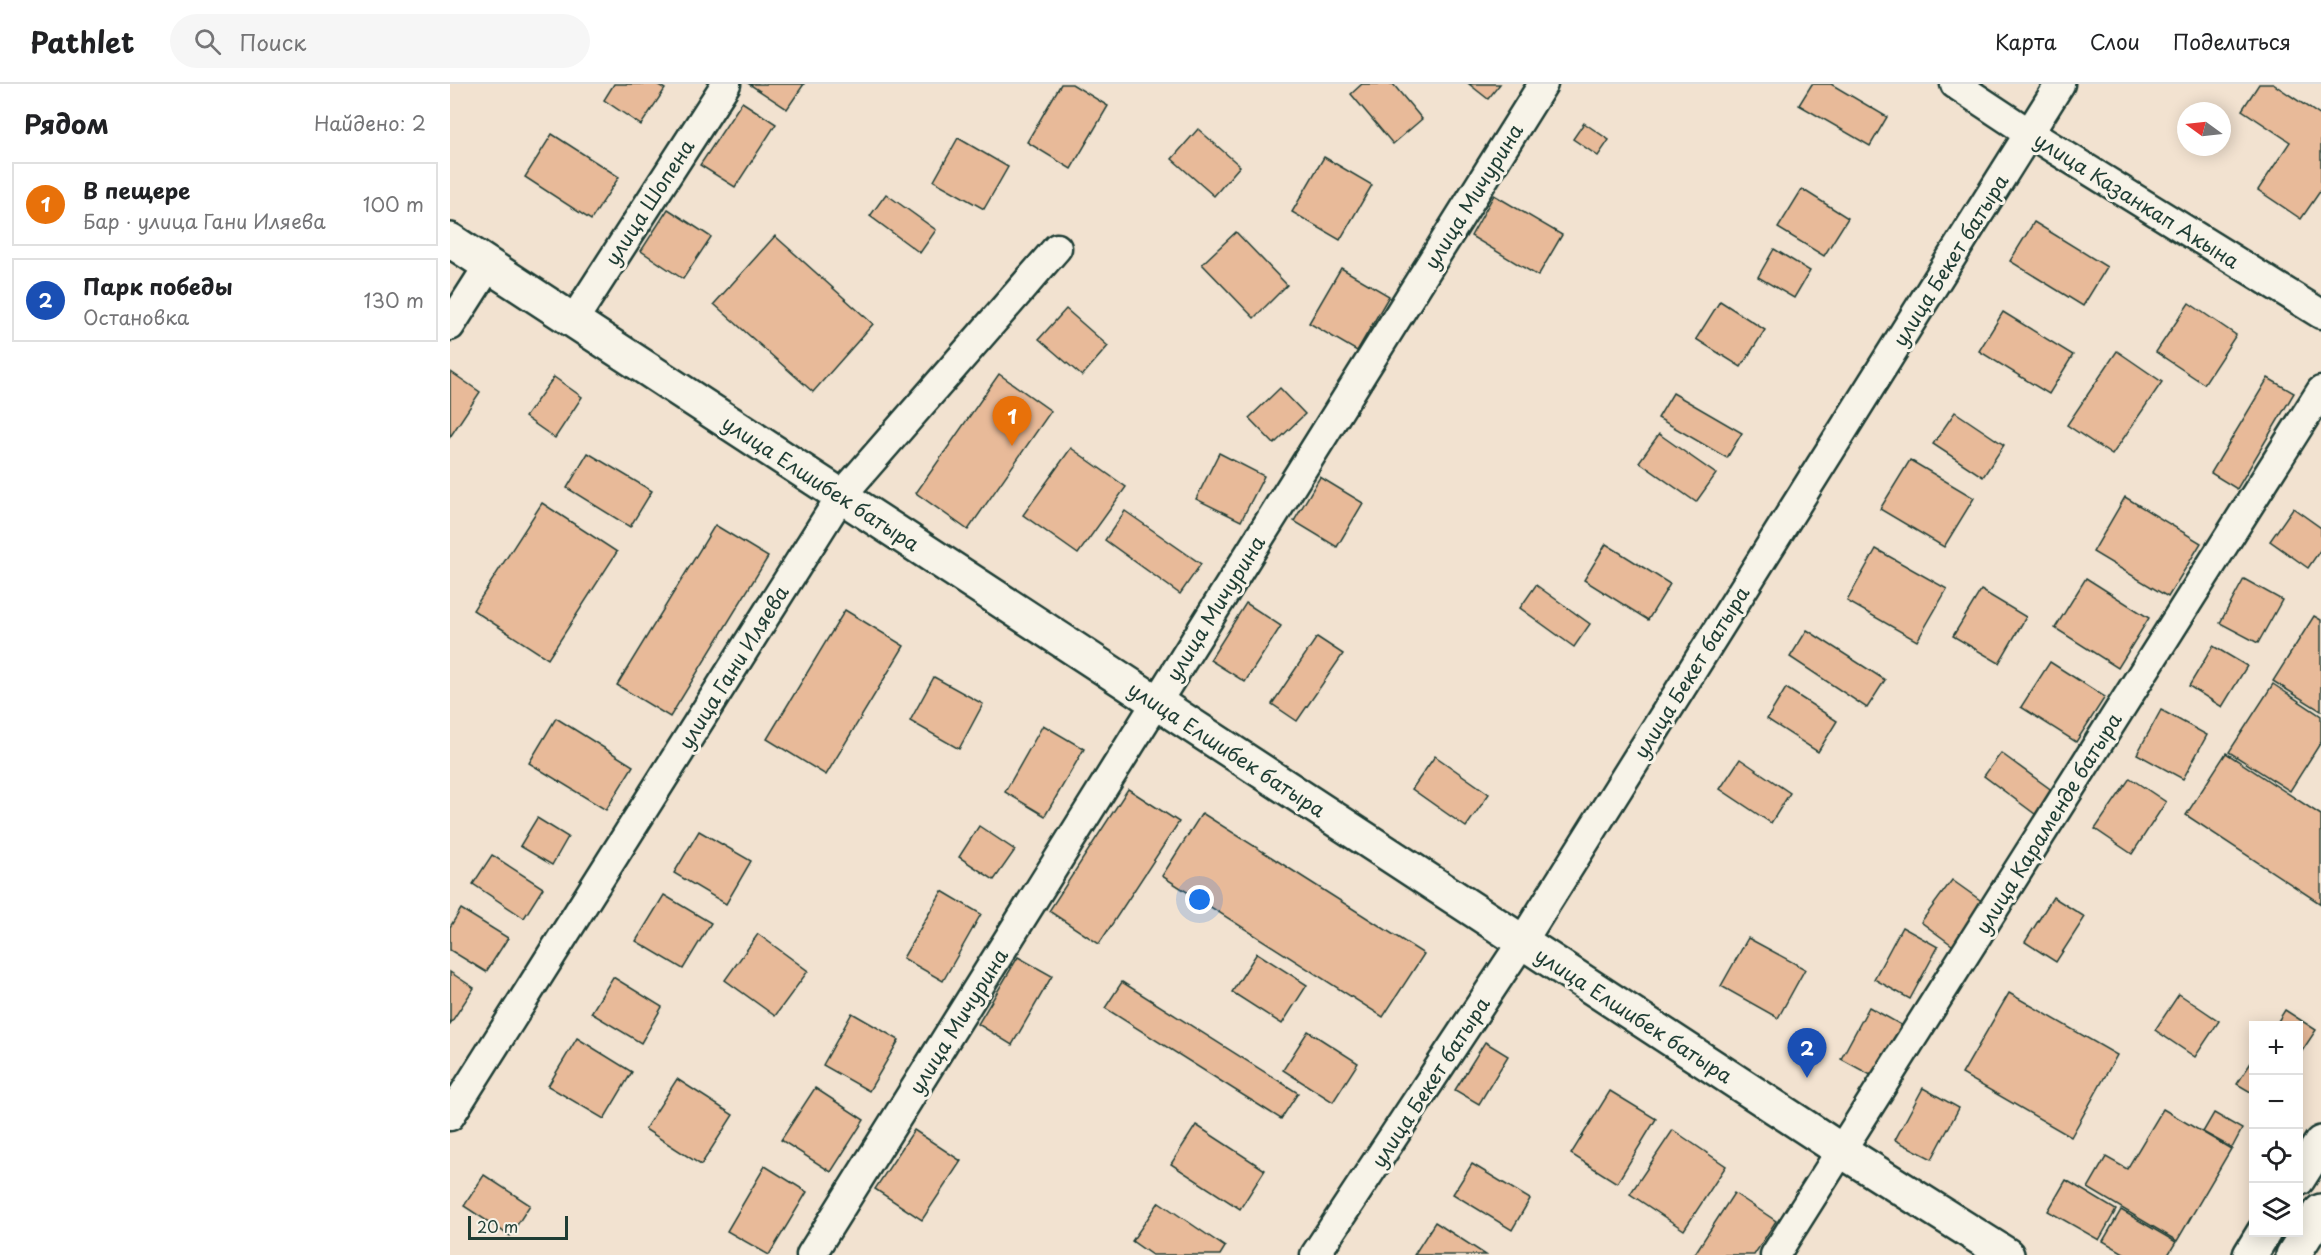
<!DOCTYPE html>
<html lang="ru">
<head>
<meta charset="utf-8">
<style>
	:root { --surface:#fff; --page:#f6f6f6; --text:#202124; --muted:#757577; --line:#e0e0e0; --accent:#c8321e }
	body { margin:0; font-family:"Playpen Sans",sans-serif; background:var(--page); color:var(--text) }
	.controls { position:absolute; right:18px; bottom:18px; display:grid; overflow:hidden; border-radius:0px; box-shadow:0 3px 15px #0003 }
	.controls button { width:54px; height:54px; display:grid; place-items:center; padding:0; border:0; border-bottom:2px solid var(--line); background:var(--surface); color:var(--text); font:30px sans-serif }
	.compass { position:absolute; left:1727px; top:18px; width:54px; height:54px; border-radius:50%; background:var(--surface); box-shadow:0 3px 15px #0003; rotate:285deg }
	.scale { position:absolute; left:18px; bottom:15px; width:100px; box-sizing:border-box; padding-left:6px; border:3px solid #1f3d34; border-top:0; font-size:16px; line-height:21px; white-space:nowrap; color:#1f3d34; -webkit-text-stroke:4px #f7f3e8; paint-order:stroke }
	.you { position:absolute; left:750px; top:816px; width:21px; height:21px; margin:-15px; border:4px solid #fff; border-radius:50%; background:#1a73e8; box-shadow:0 0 0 9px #1a73e833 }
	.badge { display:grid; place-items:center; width:39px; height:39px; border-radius:50%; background:var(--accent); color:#fff; font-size:20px; font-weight:700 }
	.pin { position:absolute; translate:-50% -50px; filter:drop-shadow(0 2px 3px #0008) }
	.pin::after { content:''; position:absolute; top:32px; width:21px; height:18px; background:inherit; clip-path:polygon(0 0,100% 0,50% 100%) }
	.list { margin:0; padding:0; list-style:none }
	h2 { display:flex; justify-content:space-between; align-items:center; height:78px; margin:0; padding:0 24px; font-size:26px }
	h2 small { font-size:20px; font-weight:400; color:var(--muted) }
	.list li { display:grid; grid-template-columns:39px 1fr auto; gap:18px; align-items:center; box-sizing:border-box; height:84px; margin:0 12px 12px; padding:0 12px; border:2px solid var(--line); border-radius:0px }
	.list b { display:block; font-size:22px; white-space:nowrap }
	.list p { margin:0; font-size:20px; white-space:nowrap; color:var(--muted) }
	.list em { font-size:20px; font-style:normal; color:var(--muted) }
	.icon { flex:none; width:33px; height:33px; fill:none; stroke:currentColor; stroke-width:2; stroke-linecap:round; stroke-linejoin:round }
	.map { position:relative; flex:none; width:1871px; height:1171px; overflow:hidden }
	header { display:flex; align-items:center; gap:36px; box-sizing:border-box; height:84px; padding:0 30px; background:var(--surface); border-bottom:2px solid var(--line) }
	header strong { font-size:28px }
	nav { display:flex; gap:33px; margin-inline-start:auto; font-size:21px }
	.search { width:420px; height:54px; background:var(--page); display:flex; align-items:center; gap:15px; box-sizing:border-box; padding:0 21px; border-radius:33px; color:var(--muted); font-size:22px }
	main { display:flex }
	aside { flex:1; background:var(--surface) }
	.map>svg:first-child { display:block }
	.building { fill:#e8ba99; stroke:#1f3d34; stroke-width:1.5 }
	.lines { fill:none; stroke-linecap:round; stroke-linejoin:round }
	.street-casing { stroke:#1f3d34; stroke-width:33 }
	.secondary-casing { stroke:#1f3d34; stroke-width:38 }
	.primary-casing { stroke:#1f3d34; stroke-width:38 }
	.street { stroke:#f7f3e8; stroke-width:28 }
	.secondary { stroke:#f7f3e8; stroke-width:33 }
	.primary { stroke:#f7f3e8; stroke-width:33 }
	.labels { text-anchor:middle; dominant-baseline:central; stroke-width:6; stroke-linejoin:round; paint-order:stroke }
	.street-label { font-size:20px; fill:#1f3d34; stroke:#f7f3e8 }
</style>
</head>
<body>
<header>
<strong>Pathlet</strong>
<div class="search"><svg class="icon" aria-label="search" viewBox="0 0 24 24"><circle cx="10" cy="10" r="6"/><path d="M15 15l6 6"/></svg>Поиск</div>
<nav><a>Карта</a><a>Слои</a><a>Поделиться</a></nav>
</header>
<main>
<aside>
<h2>Рядом<small>Найдено: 2</small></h2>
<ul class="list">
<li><span class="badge" style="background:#e8710a">1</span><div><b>В пещере</b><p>Бар · улица Гани Иляева</p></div><em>100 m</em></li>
<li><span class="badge" style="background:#1a4fb4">2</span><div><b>Парк победы</b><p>Остановка</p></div><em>130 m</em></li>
</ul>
</aside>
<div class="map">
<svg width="1871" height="1171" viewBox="0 0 1871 1171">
	<rect width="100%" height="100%" fill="#f2e2d0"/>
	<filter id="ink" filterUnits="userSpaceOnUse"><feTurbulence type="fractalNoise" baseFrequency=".0167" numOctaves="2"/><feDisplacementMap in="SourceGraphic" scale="12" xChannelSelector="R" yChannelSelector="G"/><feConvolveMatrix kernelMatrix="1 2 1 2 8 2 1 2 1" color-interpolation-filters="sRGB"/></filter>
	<g filter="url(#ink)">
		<!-- building -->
		<g class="building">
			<polygon points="164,0 207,0 215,5 191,41 154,16"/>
			<polygon points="299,0 354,0 337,25"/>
			<polygon points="611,0 622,0 658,22 621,85 577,58"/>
			<polygon points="912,0 943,0 972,35 943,60 901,10"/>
			<polygon points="1019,0 1050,0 1038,15"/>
			<polygon points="1362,0 1381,0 1437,33 1420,62 1349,21"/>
			<polygon points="1809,0 1823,0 1871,32 1871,106 1851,135 1808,106 1840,58 1792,26"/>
			<polygon points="292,18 326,40 285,103 250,81"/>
			<polygon points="1134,39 1159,56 1148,72 1123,55"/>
			<polygon points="748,45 790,82 764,112 722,75"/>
			<polygon points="102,50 169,93 141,136 75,93"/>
			<polygon points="508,54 558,83 534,125 484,97"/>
			<polygon points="874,73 922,101 890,156 842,128"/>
			<polygon points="1352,105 1398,134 1374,172 1328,144"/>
			<polygon points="436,110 486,146 470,169 420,132"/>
			<polygon points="1044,111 1112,151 1088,192 1021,152"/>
			<polygon points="218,125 261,153 233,195 191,167"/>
			<polygon points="1584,138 1657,183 1633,222 1560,177"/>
			<polygon points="786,148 837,201 804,234 752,180"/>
			<polygon points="325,152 423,240 363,308 264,220"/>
			<polygon points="1324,165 1360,187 1344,214 1308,193"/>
			<polygon points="891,184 939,212 907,267 859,239"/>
			<polygon points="1270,217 1315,246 1291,283 1246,255"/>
			<polygon points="1739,219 1786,251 1754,300 1706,268"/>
			<polygon points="616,225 658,262 632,292 589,255"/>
			<polygon points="1553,228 1623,271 1599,310 1529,267"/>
			<polygon points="1667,267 1712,298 1662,371 1617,341"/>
			<polygon points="1,288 30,308 0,353 0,290"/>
			<polygon points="549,290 601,327 518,446 466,409"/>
			<polygon points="104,293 132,313 105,354 75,333"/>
			<polygon points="1818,294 1844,309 1787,405 1761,389"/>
			<polygon points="830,304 855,330 824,360 799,334"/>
			<polygon points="1223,309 1292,349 1277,374 1208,334"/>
			<polygon points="1505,328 1554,361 1533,393 1483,360"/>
			<polygon points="1209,350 1266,390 1246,418 1189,378"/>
			<polygon points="621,364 676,403 628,470 573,431"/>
			<polygon points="138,369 202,407 180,443 117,404"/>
			<polygon points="769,369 814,392 791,437 746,415"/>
			<polygon points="1460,376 1524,414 1494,463 1430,425"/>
			<polygon points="870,393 913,419 887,463 844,437"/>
			<polygon points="1675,413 1751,459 1718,513 1643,468"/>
			<polygon points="92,419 167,468 98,575 23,526"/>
			<polygon points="1843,424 1871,444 1871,465 1858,484 1820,457"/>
			<polygon points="675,427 751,480 730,510 655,456"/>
			<polygon points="265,441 318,473 220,633 167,601"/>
			<polygon points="1156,460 1220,500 1198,536 1134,496"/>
			<polygon points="1426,465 1497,505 1467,557 1397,517"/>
			<polygon points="1636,494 1699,534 1668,584 1605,544"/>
			<polygon points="1794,495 1832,516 1808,559 1770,539"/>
			<polygon points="1086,501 1140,540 1124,563 1070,524"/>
			<polygon points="1531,506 1576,533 1549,579 1503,552"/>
			<polygon points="796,519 831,542 795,598 760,576"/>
			<polygon points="395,526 454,562 376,691 317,655"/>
			<polygon points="1864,532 1871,536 1871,627 1823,597"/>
			<polygon points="1357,546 1435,596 1417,624 1340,573"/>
			<polygon points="867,553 893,570 847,637 822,620"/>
			<polygon points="1763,562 1797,582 1772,623 1739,602"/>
			<polygon points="1600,578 1655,613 1626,658 1571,623"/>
			<polygon points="484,593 533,620 509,665 460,637"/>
			<polygon points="1823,600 1871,632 1871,658 1840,707 1779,668"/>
			<polygon points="1336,604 1387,637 1368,668 1317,635"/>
			<polygon points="1711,626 1757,651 1733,695 1687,670"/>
			<polygon points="106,634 183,682 156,726 79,679"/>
			<polygon points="593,641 634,665 595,732 555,708"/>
			<polygon points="1551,669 1607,710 1589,733 1534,692"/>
			<polygon points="1776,669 1871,731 1871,820 1736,731"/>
			<polygon points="985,672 1039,710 1016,743 962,705"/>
			<polygon points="1290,675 1340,709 1321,739 1270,705"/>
			<polygon points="1680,694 1716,718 1682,770 1645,745"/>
			<polygon points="678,705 729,738 649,860 599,827"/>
			<polygon points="752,729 974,870 933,933 712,792"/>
			<polygon points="87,734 118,753 102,781 70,762"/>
			<polygon points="529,742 565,766 544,796 509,773"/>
			<polygon points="249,747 301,777 276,820 224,789"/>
			<polygon points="42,771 93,804 74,834 23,800"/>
			<polygon points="1502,796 1537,821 1506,864 1471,838"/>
			<polygon points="492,807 531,830 493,897 453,874"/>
			<polygon points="214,811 261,839 233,885 186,857"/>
			<polygon points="1603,813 1635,833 1606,878 1575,858"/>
			<polygon points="11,825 58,854 36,888 0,866 0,843"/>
			<polygon points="1452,843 1488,863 1460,915 1424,895"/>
			<polygon points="308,850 358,887 325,932 275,896"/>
			<polygon points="1298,854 1355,885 1328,934 1271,902"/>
			<polygon points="807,869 857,901 832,940 782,908"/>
			<polygon points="568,873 602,892 562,961 528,940"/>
			<polygon points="0,888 24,904 0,940"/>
			<polygon points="163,893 212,923 191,959 141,929"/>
			<polygon points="672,898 848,1009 831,1035 655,924"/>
			<polygon points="1559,909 1667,971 1621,1053 1512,990"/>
			<polygon points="1729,910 1769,937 1745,973 1705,946"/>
			<polygon points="1419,923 1455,943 1428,995 1391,975"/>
			<polygon points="1835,926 1866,946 1848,973 1848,942 1825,942"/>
			<polygon points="402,929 449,956 419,1007 373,981"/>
			<polygon points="858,947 908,979 883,1018 833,986"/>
			<polygon points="127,954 182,988 154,1035 98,1002"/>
			<polygon points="1035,958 1058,972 1029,1020 1005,1006"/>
			<polygon points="1804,974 1804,1010 1787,1000"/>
			<polygon points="227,995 283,1031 251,1081 195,1045"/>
			<polygon points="365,1004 414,1036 381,1088 331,1056"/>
			<polygon points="1473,1004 1509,1024 1482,1075 1445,1056"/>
			<polygon points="1160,1007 1206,1035 1167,1099 1121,1070"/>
			<polygon points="1713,1025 1781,1065 1727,1157 1638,1104 1656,1073 1677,1085"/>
			<polygon points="1764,1029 1792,1045 1782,1064 1753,1048"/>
			<polygon points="746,1041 815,1086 790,1125 721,1080"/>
			<polygon points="464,1046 511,1077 472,1136 425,1105"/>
			<polygon points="1223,1046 1276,1082 1234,1146 1180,1110"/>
			<polygon points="1022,1080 1080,1115 1062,1146 1003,1110"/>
			<polygon points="315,1082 357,1108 319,1171 277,1147"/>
			<polygon points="34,1091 80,1121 60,1152 14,1122"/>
			<polygon points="1616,1096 1666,1126 1649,1156 1598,1127"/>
			<polygon points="1284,1109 1326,1137 1304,1171 1244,1171"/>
			<polygon points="709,1118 775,1163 770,1171 702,1171 682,1157"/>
			<polygon points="1671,1126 1726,1158 1718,1171 1677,1171 1653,1157"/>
			<polygon points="985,1138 1036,1171 964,1171"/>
		</g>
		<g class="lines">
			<defs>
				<g id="street">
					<polyline points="1505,0 1579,49 1871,230"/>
					<polyline points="123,237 276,0"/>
					<polyline points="0,242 39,181"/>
					<polyline points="0,1032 391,412 607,164"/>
					<polyline points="361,1171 1093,0"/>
					<polyline points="865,1171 1072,858 1610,0"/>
					<polyline points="1325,1171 1871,307"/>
				</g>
				<polyline id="secondary" points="0,156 1392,1067 1557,1171"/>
				<g id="primary">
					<polyline points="1848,1095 1871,1059"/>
					<polyline points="1800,1171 1814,1148"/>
					<polyline points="1843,1171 1871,1127"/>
				</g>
			</defs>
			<!-- street casing -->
			<use href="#street" class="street-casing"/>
			<!-- secondary casing -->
			<use href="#secondary" class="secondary-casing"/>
			<!-- primary casing -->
			<use href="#primary" class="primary-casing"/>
			<!-- street -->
			<use href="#street" class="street"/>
			<!-- secondary -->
			<use href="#secondary" class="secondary"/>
			<!-- primary -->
			<use href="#primary" class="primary"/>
		</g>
	</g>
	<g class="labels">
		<!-- street labels -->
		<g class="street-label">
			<text transform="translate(1023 112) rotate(-58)">улица Мичурина</text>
			<text transform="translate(1687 116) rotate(32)">улица Казанкап Акына</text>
			<text transform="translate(199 118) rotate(-57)">улица Шопена</text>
			<text transform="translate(1500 176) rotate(-58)">улица Бекет батыра</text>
			<text transform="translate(371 399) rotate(33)">улица Елшибек батыра</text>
			<text transform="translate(765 524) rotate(-58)">улица Мичурина</text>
			<text transform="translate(283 583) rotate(-58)">улица Гани Иляева</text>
			<text transform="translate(1241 588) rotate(-58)">улица Бекет батыра</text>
			<text transform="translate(777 665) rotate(33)">улица Елшибек батыра</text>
			<text transform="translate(1598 739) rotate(-58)">улица Караменде батыра</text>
			<text transform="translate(1184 931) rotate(33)">улица Елшибек батыра</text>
			<text transform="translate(508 937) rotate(-58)">улица Мичурина</text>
			<text transform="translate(980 998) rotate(-57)">улица Бекет батыра</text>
		</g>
	</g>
</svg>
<div class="controls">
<button>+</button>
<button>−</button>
<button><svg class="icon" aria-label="locate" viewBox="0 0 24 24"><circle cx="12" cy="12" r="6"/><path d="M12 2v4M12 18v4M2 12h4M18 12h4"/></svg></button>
<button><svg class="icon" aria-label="layers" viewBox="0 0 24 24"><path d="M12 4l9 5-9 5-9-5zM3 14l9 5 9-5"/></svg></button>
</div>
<svg class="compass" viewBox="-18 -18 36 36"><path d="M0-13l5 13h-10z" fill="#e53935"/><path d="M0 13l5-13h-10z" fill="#757577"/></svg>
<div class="scale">20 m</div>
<div class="you"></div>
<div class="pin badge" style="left:562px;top:362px;background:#e8710a">1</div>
<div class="pin badge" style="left:1357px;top:994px;background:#1a4fb4">2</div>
</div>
</main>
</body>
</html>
